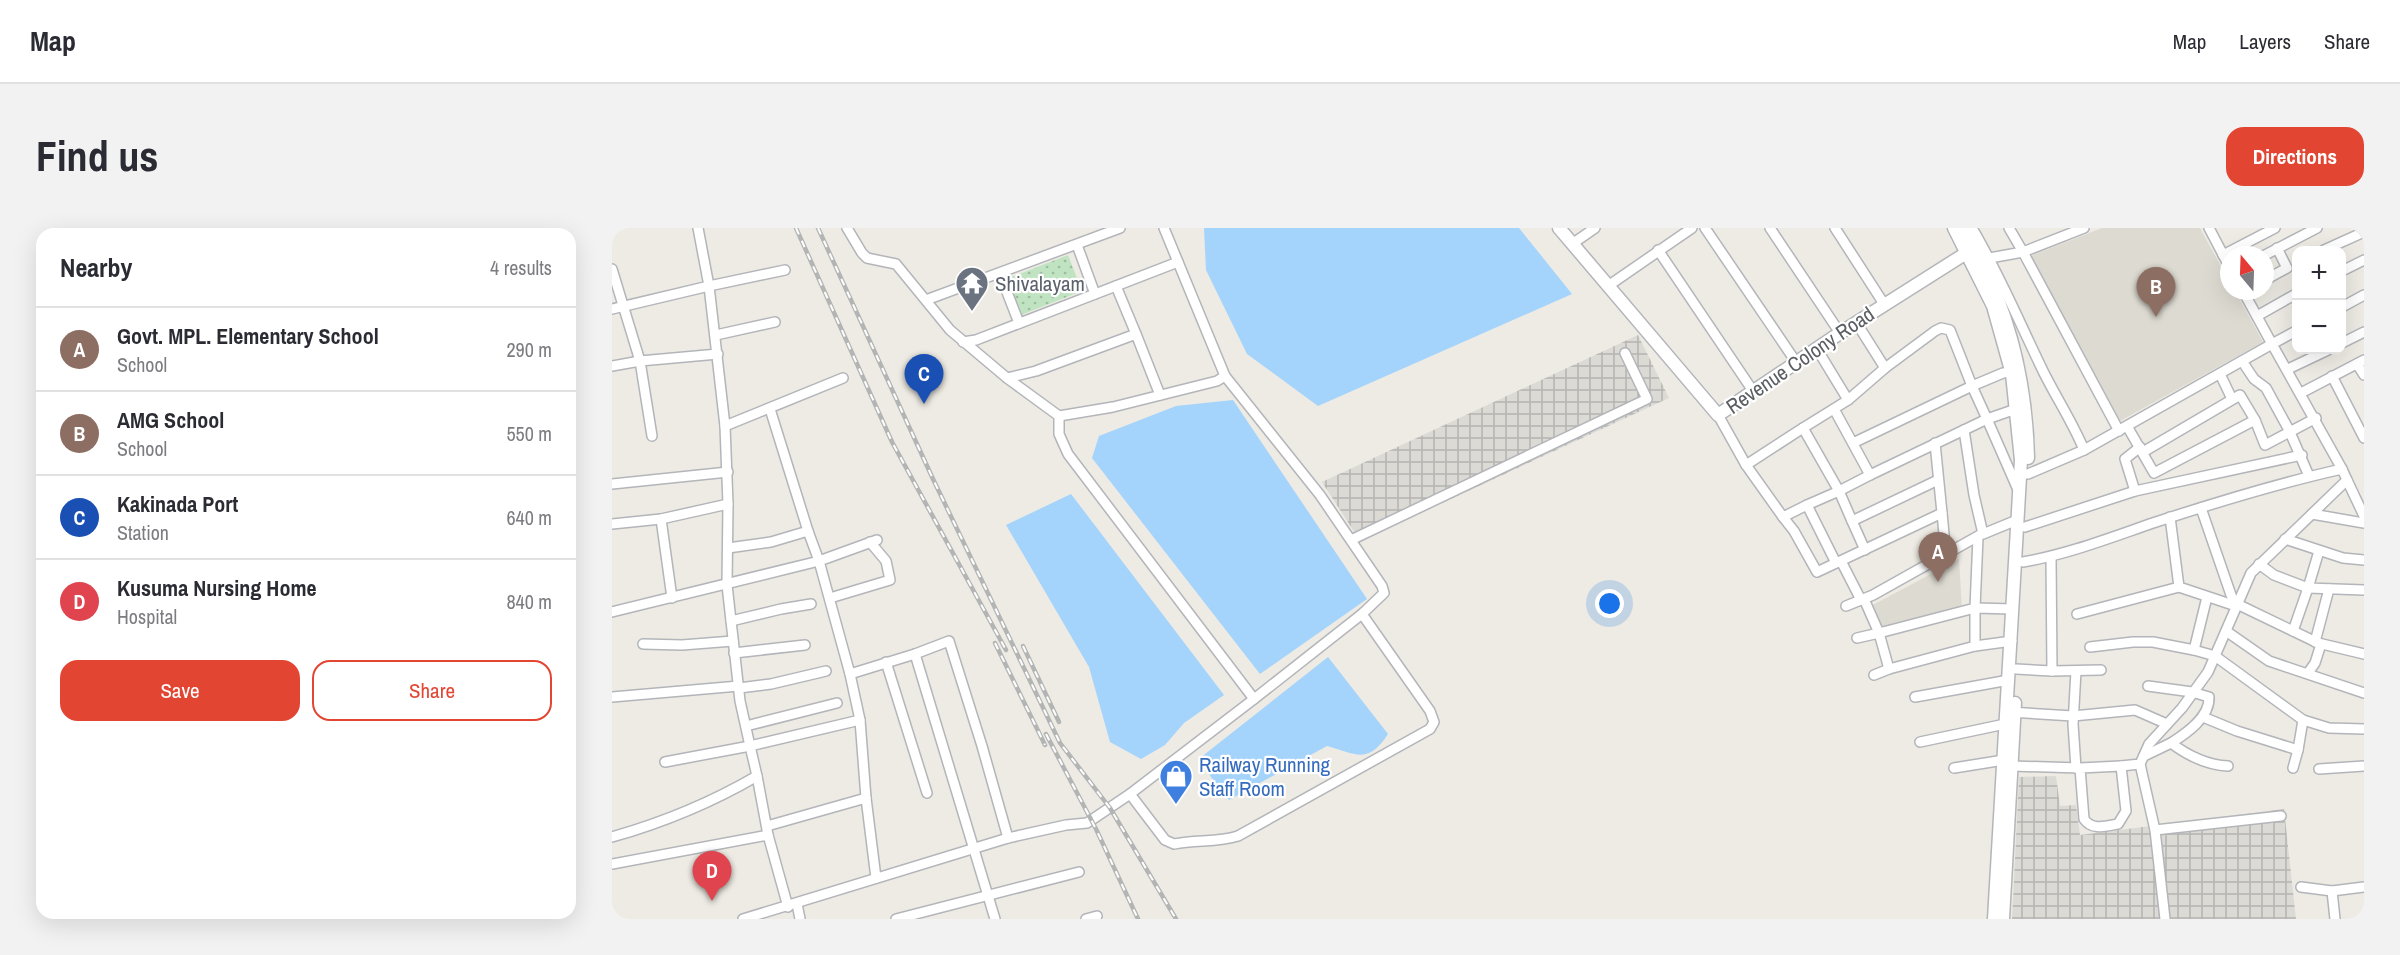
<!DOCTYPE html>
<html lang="en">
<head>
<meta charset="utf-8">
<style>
	:root { --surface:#fff; --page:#f2f2f3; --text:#2b2b33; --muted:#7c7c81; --line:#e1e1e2; --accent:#e34533 }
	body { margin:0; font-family:"Archivo Narrow",sans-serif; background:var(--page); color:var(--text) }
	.controls { position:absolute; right:18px; top:18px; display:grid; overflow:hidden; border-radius:12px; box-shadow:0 6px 24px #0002 }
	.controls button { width:54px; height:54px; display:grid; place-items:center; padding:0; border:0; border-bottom:2px solid var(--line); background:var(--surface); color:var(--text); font:30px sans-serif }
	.compass { position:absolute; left:1608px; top:18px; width:54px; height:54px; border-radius:50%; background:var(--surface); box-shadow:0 6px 24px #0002; rotate:341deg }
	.you { position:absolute; left:998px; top:376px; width:21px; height:21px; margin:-15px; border:4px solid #fff; border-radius:50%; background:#1a73e8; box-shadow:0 0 0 9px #1a73e833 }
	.badge { display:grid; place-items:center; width:39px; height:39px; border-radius:50%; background:var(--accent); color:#fff; font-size:20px; font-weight:700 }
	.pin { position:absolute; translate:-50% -50px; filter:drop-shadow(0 2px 3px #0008) }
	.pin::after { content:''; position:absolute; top:32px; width:21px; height:18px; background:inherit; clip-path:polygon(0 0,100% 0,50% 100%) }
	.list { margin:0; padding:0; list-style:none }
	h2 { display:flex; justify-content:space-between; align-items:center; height:78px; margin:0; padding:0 24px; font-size:26px }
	h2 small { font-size:20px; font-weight:400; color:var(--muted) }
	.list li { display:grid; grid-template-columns:39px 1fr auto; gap:18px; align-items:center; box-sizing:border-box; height:84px; padding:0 24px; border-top:2px solid var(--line) }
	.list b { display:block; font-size:22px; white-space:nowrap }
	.list p { margin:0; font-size:20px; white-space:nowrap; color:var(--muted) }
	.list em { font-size:20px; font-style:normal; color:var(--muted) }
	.actions { display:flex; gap:12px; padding:18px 24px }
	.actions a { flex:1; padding:14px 0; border:2px solid var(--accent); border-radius:18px; text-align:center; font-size:21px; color:var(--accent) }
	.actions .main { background:var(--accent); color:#fff }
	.map { position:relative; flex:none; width:1752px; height:691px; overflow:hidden; border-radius:18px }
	header { display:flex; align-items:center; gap:36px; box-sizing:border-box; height:84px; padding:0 30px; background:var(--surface); border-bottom:2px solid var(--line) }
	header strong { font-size:28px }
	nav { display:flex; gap:33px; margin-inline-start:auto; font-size:21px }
	.intro { display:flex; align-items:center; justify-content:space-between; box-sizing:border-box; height:144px; padding:0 36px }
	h1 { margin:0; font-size:42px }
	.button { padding:15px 27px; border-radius:18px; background:var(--accent); color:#fff; font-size:21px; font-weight:700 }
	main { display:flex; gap:36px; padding:0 36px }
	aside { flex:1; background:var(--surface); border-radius:18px; box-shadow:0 6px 24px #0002 }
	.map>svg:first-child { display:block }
	.industrial { fill:url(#industrial-grid) }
	.education { fill:#dddad1 }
	.park { fill:url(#park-dots) }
	.water { fill:#a4d3fc }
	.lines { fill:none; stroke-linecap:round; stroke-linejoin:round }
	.minor-casing { stroke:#b3b5ba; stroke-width:12 }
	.tertiary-casing { stroke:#b3b5ba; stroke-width:15 }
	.minor { stroke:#fff; stroke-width:9 }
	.tertiary { stroke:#fff; stroke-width:12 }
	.rail-casing { stroke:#b3b4b4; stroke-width:4.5 }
	.rail { stroke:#fff; stroke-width:2; stroke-dasharray:7; stroke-linecap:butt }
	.labels { text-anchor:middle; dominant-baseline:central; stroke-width:4.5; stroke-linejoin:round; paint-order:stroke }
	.worship-label { font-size:21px; fill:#5b616d; stroke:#fff; text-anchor:start }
	.street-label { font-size:21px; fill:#5b5e63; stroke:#fff }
	.shop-label { font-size:21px; fill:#366cbe; stroke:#fff; text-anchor:start }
</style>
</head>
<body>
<header>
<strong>Map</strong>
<nav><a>Map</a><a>Layers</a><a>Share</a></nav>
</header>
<div class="intro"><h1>Find us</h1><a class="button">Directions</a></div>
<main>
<aside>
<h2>Nearby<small>4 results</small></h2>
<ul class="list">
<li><span class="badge" style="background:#8d6e63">A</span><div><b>Govt. MPL. Elementary School</b><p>School</p></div><em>290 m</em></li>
<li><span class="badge" style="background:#8d6e63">B</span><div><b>AMG School</b><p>School</p></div><em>550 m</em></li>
<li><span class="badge" style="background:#1a4fb4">C</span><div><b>Kakinada Port</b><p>Station</p></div><em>640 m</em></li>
<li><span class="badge" style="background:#e0444e">D</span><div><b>Kusuma Nursing Home</b><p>Hospital</p></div><em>840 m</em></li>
</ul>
<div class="actions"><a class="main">Save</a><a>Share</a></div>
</aside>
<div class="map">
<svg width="1752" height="691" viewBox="0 0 1752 691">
	<defs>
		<pattern id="industrial-grid" width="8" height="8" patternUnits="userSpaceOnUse" patternTransform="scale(1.5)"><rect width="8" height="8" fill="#dcdad5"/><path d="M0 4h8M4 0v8" fill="none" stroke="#b5b4b0"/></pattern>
		<pattern id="park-dots" width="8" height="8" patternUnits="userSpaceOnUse" patternTransform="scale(1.5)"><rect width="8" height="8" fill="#c0e4c1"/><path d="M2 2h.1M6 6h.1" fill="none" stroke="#9fbca0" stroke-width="1.8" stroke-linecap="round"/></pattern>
	</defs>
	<rect width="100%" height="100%" fill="#edebe3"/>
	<!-- industrial -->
	<g class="industrial">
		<polygon points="1026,107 1057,170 748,313 710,254"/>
		<polygon points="1444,548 1448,578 1464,577 1468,607 1672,581 1684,691 1400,691 1407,549"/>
	</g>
	<!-- education -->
	<g class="education">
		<polygon points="1490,0 1588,0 1617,53 1617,63 1623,63 1651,114 1508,193 1419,28"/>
		<polygon points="1347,331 1350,382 1267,402 1259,378"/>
	</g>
	<!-- park -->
	<polygon class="park" points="456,27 470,63 409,87 394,51"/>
	<!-- water -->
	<g class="water">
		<polygon points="592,0 907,0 960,66 706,178 635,126 594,42"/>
		<polygon points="621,172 755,371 648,446 480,230 487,208 564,178"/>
		<polygon points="459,266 612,467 572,495 553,517 529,531 498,514 477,439 394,297"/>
		<path d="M 716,429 L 776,506 C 756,537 744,526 715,518 L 617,572 L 599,549 L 588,530 Z"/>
	</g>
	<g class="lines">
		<defs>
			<g id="minor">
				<polyline points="235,0 250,25 255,30 284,36 338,102 395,150 447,188 501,179 605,153 613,148 552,0"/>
				<polyline points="1093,0 1184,134"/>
				<polyline points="1158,0 1228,105"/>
				<polyline points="1223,0 1272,76"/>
				<path d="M 1360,0 C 1388,47 1408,96 1432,145 C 1445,171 1461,195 1472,222"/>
				<polyline points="1472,0 1411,24 1507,203"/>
				<polyline points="1597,0 1617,38"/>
				<polyline points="960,16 983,0"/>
				<polyline points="465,17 483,66"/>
				<polyline points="1046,22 1141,163"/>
				<polyline points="1712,22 1752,4"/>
				<polyline points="1611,27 1663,0"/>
				<polyline points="1653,27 1705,0"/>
				<polyline points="1372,31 1411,24 1397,0"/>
				<polyline points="0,41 28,133 0,138"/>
				<polyline points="1730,43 1752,32"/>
				<polyline points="388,46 407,95"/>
				<polyline points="1653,52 1675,40 1665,20"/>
				<polyline points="504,58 524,106"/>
				<polyline points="996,58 1080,0"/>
				<polyline points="314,72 508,0"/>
				<polyline points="1730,79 1752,67"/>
				<polyline points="0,81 97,58 86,0"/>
				<polyline points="1645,88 1684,66"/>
				<polyline points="1684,103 1660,116 1730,241"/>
				<polyline points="104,107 163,94"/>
				<polyline points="351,114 364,112 566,34"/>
				<polyline points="1730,115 1752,104"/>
				<polyline points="1205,121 1236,172 1191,200 1227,263 1195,277 1224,335"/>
				<polyline points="1630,133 1642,151 1654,160 1677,202 1697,248"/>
				<polyline points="1745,136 1752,147"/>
				<polyline points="1273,140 1323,103 1329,100 1338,102 1360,158 1391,145 1399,144"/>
				<polyline points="1676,141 1716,122"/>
				<polyline points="1608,146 1620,171"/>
				<polyline points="1720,148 1752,210"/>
				<polyline points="395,150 424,143 524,106 548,167"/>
				<polyline points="1689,165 1752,132"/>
				<polyline points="1236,172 1273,140 1244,94"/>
				<polyline points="1222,181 1258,247 1375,191 1360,158 1241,215"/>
				<polyline points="1404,181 1375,191 1407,264"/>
				<polyline points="1106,187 1134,237 1171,289 1195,277"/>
				<polyline points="447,188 447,206 456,226 642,471"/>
				<polyline points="1643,192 1653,217 1704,190"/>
				<polyline points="113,198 231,150"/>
				<polyline points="1515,198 1542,245 1643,192 1628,167 1531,224"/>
				<polyline points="1352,202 1362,267 1371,306 1405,292"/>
				<polyline points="40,208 28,133 106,126"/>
				<polyline points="1134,237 1191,200"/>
				<polyline points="1409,246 1416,246 1472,222 1660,116 1631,63"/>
				<polyline points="1735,252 1752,288"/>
				<polyline points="0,256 116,244"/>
				<polyline points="1523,263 1513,231 1528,219"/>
				<polyline points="1589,280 1619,367 1624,378"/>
				<polyline points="1330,285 1334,327"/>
				<polyline points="1700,286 1752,295"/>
				<polyline points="1171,289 1182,303 1205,344 1330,285 1323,215"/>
				<polyline points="1558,289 1567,359 1624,378"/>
				<polyline points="49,291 60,370"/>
				<polyline points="1240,293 1227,263 1258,247"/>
				<polyline points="0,296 49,291 116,276 113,198 97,58 173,42"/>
				<polyline points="1413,299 1523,263 1690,227"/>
				<polyline points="1673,311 1731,330 1752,332"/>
				<polyline points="739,312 1035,171 1013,125"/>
				<polyline points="116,320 159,314 196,303 158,181"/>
				<polyline points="1253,322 1240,293 1326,252"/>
				<polyline points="1707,323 1696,360 1752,362"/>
				<polyline points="1439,329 1440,443"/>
				<polyline points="1229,333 1249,372"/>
				<path d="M 1411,334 C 1457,326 1500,309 1544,294 C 1605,274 1667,255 1730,241 L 1735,252 L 1639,345 L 1596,444 L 1570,480 L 1537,516 L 1528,536 L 1509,538"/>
				<polyline points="1647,336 1662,347 1696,360 1681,403"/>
				<polyline points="1595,369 1582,422 1603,428 1691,492 1686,522"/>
				<polyline points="218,370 278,352 274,333 258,314"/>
				<polyline points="1252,371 1267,405 1363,380 1366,309"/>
				<polyline points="1625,376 1706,415 1752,426"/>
				<polyline points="1234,378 1261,367 1368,307"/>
				<polyline points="0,384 207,333 196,303"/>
				<polyline points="1465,386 1567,359"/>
				<polyline points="119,393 169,381 199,376"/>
				<polyline points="1614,403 1657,433 1752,465"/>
				<polyline points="1245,410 1267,405 1277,441 1363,418 1363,380 1401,381"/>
				<polyline points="1703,414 1717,361"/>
				<polyline points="31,416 70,417 121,413"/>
				<polyline points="1363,418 1400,413"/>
				<polyline points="1478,419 1521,414 1541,414 1582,422"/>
				<polyline points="122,425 193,417"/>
				<polyline points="303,426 383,691"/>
				<polyline points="274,434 315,565"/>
				<polyline points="1404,441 1440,443 1489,442"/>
				<polyline points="1464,443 1461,496 1464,540"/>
				<polyline points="1696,445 1703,435 1709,416"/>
				<polyline points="238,446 303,426 337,413 370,518 396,610"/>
				<polyline points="1262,447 1277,441"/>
				<path d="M 1536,458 L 1580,464 L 1597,469 C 1598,489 1575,505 1559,515"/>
				<polyline points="127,460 159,456 214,443"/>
				<polyline points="0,469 127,458"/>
				<polyline points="1303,469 1397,452"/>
				<polyline points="1397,484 1461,488 1523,482 1555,496"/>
				<polyline points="1591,489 1625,503 1686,522 1681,540"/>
				<polyline points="248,492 254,570 264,650"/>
				<polyline points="1691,492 1717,500 1752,501"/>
				<polyline points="134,498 225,475"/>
				<polyline points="1308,514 1393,496"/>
				<path d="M 1532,528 L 1559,515 C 1575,527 1595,537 1616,538"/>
				<polyline points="53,534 138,518 128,473 115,357 116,276"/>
				<polyline points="1528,536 1543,602 1553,691"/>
				<path d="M 1400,538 L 1468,540 L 1472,591 C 1480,603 1494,598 1506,596 L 1514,583 L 1509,538 L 1468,540"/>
				<polyline points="1342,540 1392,532"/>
				<polyline points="1707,541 1752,538"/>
				<polyline points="145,548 156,607 176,679"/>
				<path d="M 518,566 L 553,612 L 562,616 C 584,611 604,615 626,608 L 818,501 L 822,494 L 818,483 L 750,386"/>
				<polyline points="155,598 254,570"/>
				<polyline points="1543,602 1669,588"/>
				<path d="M 0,609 C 53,594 97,576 145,548 L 138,518 L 248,492 L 238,446 L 207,333 L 265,312"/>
				<polyline points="0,636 156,607"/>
				<polyline points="1689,659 1720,663 1752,659"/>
				<polyline points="1720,663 1723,691"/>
				<polyline points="185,676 188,691"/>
				<polyline points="131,691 396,610 454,597 475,595 518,566 642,471 750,386 772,365 770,358 708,267 613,148"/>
				<polyline points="284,691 467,644"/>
				<polyline points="474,691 485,688"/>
			</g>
			<g id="tertiary">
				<polyline points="947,0 1106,187 1228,105 1356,24"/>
				<polyline points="1342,0 1381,78 1400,146 1409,232 1382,691"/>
				<path d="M 1352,0 C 1394,73 1414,146 1416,230"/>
				<polyline points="1391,691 1403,475"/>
			</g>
		</defs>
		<!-- minor casing -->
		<use href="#minor" class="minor-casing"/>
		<!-- tertiary casing -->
		<use href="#tertiary" class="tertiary-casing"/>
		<!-- minor -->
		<use href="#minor" class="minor"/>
		<!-- tertiary -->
		<use href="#tertiary" class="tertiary"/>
		<defs>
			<g id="rail">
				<polyline points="184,0 280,214 394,422"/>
				<polyline points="206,0 321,251 448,515 498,580 564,691"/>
				<polyline points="383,415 433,517"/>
				<polyline points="411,418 447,494"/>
				<polyline points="434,506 484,601 526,691"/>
			</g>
		</defs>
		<!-- rail casing -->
		<use href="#rail" class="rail-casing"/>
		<!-- rail -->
		<use href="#rail" class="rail"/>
	</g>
	<!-- icons -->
	<defs>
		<symbol id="temple-pin" viewBox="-11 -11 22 30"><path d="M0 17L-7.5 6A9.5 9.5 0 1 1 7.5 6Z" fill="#6b7280" stroke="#fff"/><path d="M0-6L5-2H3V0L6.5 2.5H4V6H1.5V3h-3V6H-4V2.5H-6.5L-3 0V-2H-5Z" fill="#fff"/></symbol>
		<symbol id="shop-pin" viewBox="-11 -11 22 30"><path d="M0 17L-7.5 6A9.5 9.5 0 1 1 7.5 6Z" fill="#3f7fe0" stroke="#fff"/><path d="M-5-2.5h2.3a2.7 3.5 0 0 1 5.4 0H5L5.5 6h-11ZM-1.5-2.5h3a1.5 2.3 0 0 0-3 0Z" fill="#fff"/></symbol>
	</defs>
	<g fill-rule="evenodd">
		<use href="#temple-pin" x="341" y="36" width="38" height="52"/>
		<use href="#shop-pin" x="545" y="529" width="38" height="52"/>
	</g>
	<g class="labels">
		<!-- worship labels -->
		<g class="worship-label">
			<text x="383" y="55">Shivalayam</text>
		</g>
		<!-- street labels -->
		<g class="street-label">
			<text transform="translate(1188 132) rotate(-34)">Revenue Colony Road</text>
		</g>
		<!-- shop labels -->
		<g class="shop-label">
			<text x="587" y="536">Railway Running<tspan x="587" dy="24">Staff Room</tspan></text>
		</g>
	</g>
</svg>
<div class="controls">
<button>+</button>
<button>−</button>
</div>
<svg class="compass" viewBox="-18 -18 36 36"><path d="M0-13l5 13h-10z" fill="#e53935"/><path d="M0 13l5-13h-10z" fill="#7c7c81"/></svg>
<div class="you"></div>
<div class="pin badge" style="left:1326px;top:354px;background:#8d6e63">A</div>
<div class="pin badge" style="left:1544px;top:89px;background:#8d6e63">B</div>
<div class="pin badge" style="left:312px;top:176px;background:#1a4fb4">C</div>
<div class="pin badge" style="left:100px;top:673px;background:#e0444e">D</div>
</div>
</main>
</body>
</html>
